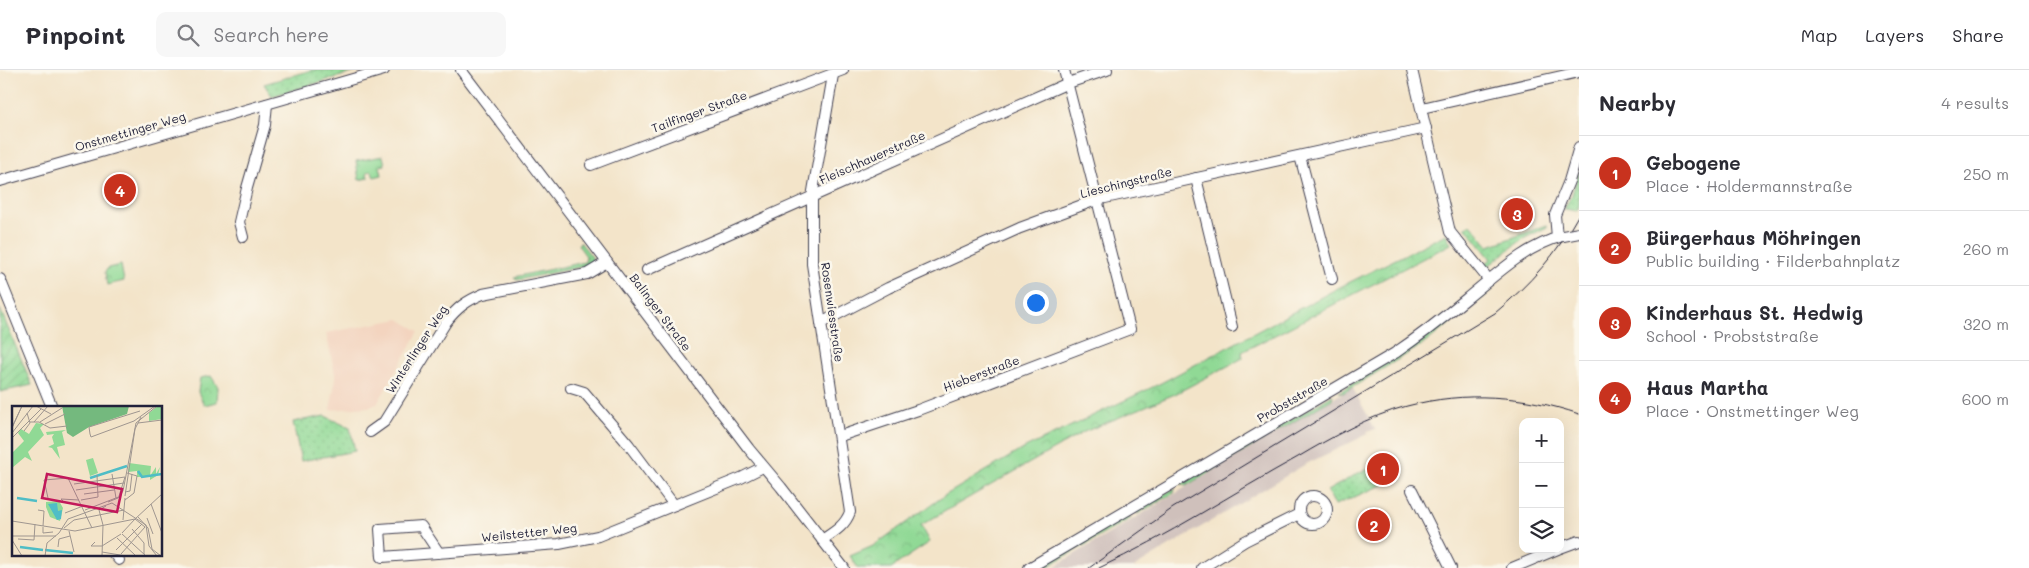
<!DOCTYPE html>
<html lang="en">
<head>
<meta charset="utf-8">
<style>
	:root { --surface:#fff; --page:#f7f7f7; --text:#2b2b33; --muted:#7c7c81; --line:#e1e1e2; --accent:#c8321e }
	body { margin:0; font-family:Mali,sans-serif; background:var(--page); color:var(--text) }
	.controls { position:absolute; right:15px; bottom:15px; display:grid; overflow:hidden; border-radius:10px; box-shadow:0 5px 20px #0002 }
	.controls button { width:45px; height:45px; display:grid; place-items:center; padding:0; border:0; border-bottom:1px solid var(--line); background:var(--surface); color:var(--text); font:25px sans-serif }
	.you { position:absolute; left:1035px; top:232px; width:18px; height:18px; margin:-12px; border:4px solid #fff; border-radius:50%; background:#1a73e8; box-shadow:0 0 0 8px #1a73e833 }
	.badge { display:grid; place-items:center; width:32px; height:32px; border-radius:50%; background:var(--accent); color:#fff; font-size:16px; font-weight:700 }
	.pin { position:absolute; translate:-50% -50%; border:2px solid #fff; box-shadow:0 1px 5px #0006 }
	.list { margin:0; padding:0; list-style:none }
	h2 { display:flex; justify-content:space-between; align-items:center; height:65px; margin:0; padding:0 20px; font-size:21px }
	h2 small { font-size:16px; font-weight:400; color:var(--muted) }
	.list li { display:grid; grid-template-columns:32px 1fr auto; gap:15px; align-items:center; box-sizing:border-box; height:75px; padding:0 20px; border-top:1px solid var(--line) }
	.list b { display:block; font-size:19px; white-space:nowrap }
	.list p { margin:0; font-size:16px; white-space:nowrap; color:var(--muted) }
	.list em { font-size:16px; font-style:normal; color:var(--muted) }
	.icon { flex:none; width:28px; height:28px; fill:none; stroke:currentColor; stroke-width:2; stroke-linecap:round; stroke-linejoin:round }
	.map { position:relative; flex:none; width:1579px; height:498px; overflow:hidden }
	header { display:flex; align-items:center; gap:30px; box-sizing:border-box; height:70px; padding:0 25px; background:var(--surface); border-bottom:1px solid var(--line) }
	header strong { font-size:24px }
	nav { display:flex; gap:28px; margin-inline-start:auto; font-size:18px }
	.search { width:350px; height:45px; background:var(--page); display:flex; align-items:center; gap:12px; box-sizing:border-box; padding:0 18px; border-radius:10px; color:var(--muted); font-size:19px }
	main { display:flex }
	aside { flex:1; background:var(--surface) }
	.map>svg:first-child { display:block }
	.built { fill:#f3d4bf }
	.industrial { fill:#cfc0bb }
	.grass { fill:url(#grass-dots); stroke:#597e68 }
	.park { fill:url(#park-crowns); stroke:#597e68 }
	.garden { fill:url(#garden-furrows); stroke:#597e68 }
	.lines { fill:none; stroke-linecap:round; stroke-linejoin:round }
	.street-casing { stroke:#413f50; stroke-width:12 }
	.street { stroke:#fff; stroke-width:10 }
	.tram { stroke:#22223b; stroke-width:1 }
	.street-bridge-casing { stroke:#413f50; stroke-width:12; stroke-linecap:butt }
	.street-bridge { stroke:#fff; stroke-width:10 }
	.labels { text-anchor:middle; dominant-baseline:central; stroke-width:5; stroke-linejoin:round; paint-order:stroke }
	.street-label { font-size:12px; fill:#22223b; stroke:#fbf7ec }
	.inset-river { fill:none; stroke:#4fbdc6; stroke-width:2.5 }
	.inset-road { fill:none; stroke:#9f9690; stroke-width:1 }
	.view { fill:#c2185b; fill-opacity:0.15; stroke:#c2185b; stroke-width:2.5 }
	.inset-edge { fill:none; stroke:#22223b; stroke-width:2.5 }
</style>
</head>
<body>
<header>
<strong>Pinpoint</strong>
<div class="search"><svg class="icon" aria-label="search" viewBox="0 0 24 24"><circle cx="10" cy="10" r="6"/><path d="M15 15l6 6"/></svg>Search here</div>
<nav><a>Map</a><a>Layers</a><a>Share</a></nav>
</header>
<main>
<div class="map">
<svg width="1579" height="498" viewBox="0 0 1579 498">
	<defs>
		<pattern id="grass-dots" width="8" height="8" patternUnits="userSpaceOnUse" patternTransform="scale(1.25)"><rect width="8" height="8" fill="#90d995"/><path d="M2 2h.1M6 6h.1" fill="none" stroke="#7cba81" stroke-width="1.8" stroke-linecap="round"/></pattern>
		<pattern id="park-crowns" width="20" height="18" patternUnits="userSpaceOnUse" patternTransform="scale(1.25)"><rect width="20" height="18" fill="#90d995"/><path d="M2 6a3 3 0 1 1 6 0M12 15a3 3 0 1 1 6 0" fill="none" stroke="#7cba81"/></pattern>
		<pattern id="garden-furrows" width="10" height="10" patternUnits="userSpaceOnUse" patternTransform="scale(1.25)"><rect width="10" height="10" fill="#90d995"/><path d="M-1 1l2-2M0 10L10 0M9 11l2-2" fill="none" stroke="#7cba81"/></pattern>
	</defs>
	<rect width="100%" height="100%" fill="#fbf7ec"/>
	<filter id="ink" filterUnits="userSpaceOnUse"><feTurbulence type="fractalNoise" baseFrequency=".02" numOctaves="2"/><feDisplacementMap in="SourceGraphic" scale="10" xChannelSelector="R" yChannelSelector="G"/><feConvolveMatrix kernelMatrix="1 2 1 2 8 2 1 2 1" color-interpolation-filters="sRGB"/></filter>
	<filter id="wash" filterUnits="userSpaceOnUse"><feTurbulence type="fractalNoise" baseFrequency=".0096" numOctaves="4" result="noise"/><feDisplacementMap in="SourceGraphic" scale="20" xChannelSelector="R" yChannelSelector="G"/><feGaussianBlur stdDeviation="1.12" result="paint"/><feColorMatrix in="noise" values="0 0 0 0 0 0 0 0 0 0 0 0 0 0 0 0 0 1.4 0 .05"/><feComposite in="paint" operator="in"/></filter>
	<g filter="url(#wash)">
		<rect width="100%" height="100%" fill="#f3e4c9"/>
		<!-- built -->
		<polygon class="built" points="399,249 419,261 377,334 368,337 330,340 336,308 326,263"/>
		<!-- industrial -->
		<polygon class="industrial" points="1352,317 1375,359 1367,362 1368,364 1304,395 1133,498 1052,498"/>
		<!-- grass -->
		<g class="grass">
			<polygon points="312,0 362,0 272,26 264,14"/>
			<polygon points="1579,100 1579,135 1577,141 1564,139 1572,125"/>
			<polygon points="1471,154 1489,176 1547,155 1547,157 1523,169 1487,197 1484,195 1491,189 1467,159 1465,157"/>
			<polygon points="580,172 592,187 592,192 590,195 517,210 514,207 585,192 586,186 578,175"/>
			<polygon points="1490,216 1491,221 1425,273 1343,323 1339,322 1423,270"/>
			<polygon points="1333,325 1332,329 1186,416 1181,414"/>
			<polygon points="325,346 350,358 355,381 301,391 293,352"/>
			<path d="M 1382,395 L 1389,397 C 1392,402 1394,406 1390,412 L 1335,435 L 1327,421 L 1362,401 Z"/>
			<polygon points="1175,418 1174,423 1137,444 1138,439"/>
			<polygon points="1126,446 1131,448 1045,498 1038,498"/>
		</g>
		<!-- park -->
		<g class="park">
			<polygon points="383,86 385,95 380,96 382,105 374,107 372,101 367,102 368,108 359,110 356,91"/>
			<polygon points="1446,164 1451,174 1242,282 1243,288 1175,324 1084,362 921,455 930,472 891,498 858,498 850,486 873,476 944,426 1021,380 1161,313 1338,218"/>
			<polygon points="121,195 124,211 107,215 105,202 108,198"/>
			<polygon points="211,306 218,317 217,332 204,335 198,322 200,308"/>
		</g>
		<!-- garden -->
		<polygon class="garden" points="0,239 32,315 0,322"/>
	</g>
	<g filter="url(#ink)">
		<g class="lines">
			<defs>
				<g id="street">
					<polyline points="461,0 749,379 781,417 844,498"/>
					<polyline points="1412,0 1450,162 1489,210"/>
					<polyline points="1422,38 1579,2"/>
					<polyline points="1300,86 1332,209"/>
					<polyline points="591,95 843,0"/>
					<polyline points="1196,108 1232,257"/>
					<polyline points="0,111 384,0"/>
					<polyline points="243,167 239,152 247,118 265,55 267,34"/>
					<polyline points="1557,167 1555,145 1569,111 1579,77"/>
					<polyline points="647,200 1068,13 1107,0"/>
					<polyline points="0,209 52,337"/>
					<polyline points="821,253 888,218 1020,158 1096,130 1426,58"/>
					<polyline points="571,318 584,322 629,375 674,435"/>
					<path d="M 370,362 L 384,352 L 446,252 C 457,238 466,231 483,224 L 587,204 L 607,192"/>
					<polyline points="840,366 918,340 1130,259 1064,0"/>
					<polyline points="1412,420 1451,498"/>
					<circle cx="1313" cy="440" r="14"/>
					<path d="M 822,470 C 834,462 845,456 850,442 L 812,194 L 812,127 L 833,5"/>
					<polyline points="1560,478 1579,471"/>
					<polyline points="439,483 421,456 380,459 382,487 559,474 598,466 741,408 763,397"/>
					<polyline points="114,484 119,490"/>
					<path d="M 1029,498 L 1395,283 C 1420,266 1443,248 1466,229 C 1496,205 1525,176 1563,166"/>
					<polyline points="1202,498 1245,471 1299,444"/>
					<polyline points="1512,498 1558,479"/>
				</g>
			</defs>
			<!-- street casing -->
			<use href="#street" class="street-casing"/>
			<!-- street -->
			<use href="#street" class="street"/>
			<!-- tram -->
			<g class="tram">
				<path d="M 1089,498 L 1173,438 L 1495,243 C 1530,214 1557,184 1579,144"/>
				<path d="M 1099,498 C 1168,466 1231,424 1298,387 C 1332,367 1369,346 1407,336 C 1465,321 1523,325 1579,344"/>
			</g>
			<defs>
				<polyline id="street-bridge" points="1563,166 1579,163"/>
			</defs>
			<!-- street-bridge casing -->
			<use href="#street-bridge" class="street-bridge-casing"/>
			<!-- street-bridge -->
			<use href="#street-bridge" class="street-bridge"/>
		</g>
	</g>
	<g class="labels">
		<!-- street labels -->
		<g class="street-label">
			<text transform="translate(699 41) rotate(-20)">Tailfinger Straße</text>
			<text transform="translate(130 61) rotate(-16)">Onstmettinger Weg</text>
			<text transform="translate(872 87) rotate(-24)">Fleischhauerstraße</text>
			<text transform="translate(1126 112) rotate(-14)">Lieschingstraße</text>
			<text transform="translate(661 242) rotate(53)">Balinger Straße</text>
			<text transform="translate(833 242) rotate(82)">Rosenwiesstraße</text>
			<text transform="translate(416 279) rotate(-57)">Winterlinger Weg</text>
			<text transform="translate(981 303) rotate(-21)">Hieberstraße</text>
			<text transform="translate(1292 329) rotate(-30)">Probststraße</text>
			<text transform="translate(529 462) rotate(-6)">Weilstetter Weg</text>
		</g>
	</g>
	<!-- overview -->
	<g transform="translate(12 336)">
		<rect width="150" height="150" fill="#f3e4c9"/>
		<path d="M 81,52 L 86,67 L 78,70 L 74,54 ZM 117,57 L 139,60 L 138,70 L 144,61 L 144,68 L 148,61 L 146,69 L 138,74 L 138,71 L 125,71 L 125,65 L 116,66 ZM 47,95 L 51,102 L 48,115 L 38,111 L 34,101 L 34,96 Z" fill="#90d995"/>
		<path d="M 50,0 L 117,0 L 115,8 L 77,21 L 61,31 L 55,27 Z" fill="#74b97e"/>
		<path d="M 146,0 L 150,0 L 150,13 L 137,15 L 137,7 Z" fill="#90d995"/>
		<path d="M 24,17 L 32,18 L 28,22 L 32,29 L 16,46 L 20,55 L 13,51 L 0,62 L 0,47 L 12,35 L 6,27 L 9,23 L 17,28 ZM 54,24 L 50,26 L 53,39 L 45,41 L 48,53 L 40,42 L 36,41 L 42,38 L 40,31 L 42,28 L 35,29 L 34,26 Z" fill="#90d995"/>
		<path d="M 45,97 L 46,105 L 50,104 L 49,113 L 45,114 L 36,98 Z" fill="#4fbdc6"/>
		<path class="inset-river" d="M 126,65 L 130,71 L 150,68M 78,72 L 115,60M 5,92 L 25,95M 8,141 L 31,144M 33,144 L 61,147"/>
		<path class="inset-road" d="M 24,0 L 39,8M 18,16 L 27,16 L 38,22 L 55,20M 22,16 L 36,0M 28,16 L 50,2M 126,17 L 150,14M 33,18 L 53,8M 0,21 L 10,0M 0,22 L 10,0M 12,25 L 18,17 L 15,7M 0,27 L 21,0M 78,28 L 79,31 L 122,15 L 143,0M 78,28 L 77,21 L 128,5M 0,32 L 29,3M 100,68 L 104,92M 62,78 L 113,71 L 107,90M 64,84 L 112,77M 113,86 L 118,85 L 120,68M 72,88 L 102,84M 113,90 L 123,23 L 129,11M 36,92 L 32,74 L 56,72 L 80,122M 69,94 L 86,91 L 85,69M 113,94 L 122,87 L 125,70 L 115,67M 51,95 L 49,93 L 67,94M 96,96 L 106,92 L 111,85 L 124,17 L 145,0M 139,98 L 150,127M 26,104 L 32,105 L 31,120M 73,104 L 109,90M 53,107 L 71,100M 126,111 L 136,122 L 140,143 L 149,150M 135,112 L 141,128M 111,114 L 113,92M 0,115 L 63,125 L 123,113 L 150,88M 91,119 L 87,104 L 94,100M 31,121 L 31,127 L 41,126M 52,122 L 62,114 L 112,104M 120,123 L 132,137 L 132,148M 57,125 L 62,146M 110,127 L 123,113M 110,128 L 134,150M 0,130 L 44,130M 105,132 L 124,150M 6,133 L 22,134 L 23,118M 0,134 L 10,150M 83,136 L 79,140 L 90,140M 90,140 L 109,128M 46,141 L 47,133 L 58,130M 104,144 L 130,118M 90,146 L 114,150M 109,148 L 133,121 L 123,113M 33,150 L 35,137 L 47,127 L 56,113 L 100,97 L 134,119 L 137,140 L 145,150M 90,150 L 91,119"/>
		<path class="view" d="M 35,68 L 110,83 L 105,106 L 30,92 Z"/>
		<rect width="150" height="150" class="inset-edge"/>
	</g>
</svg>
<div class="controls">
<button>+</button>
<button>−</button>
<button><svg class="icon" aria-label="layers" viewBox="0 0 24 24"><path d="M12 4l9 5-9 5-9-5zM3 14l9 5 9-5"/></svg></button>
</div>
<div class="you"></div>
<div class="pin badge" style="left:1383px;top:399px">1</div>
<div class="pin badge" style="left:1374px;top:455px">2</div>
<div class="pin badge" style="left:1517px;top:144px">3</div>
<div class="pin badge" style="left:120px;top:120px">4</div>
</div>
<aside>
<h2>Nearby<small>4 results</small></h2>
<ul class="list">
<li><span class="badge">1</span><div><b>Gebogene</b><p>Place · Holdermannstraße</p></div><em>250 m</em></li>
<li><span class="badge">2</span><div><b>Bürgerhaus Möhringen</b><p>Public building · Filderbahnplatz</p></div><em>260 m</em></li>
<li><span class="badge">3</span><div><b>Kinderhaus St. Hedwig</b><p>School · Probststraße</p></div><em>320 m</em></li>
<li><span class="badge">4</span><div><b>Haus Martha</b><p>Place · Onstmettinger Weg</p></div><em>600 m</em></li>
</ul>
</aside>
</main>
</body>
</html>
